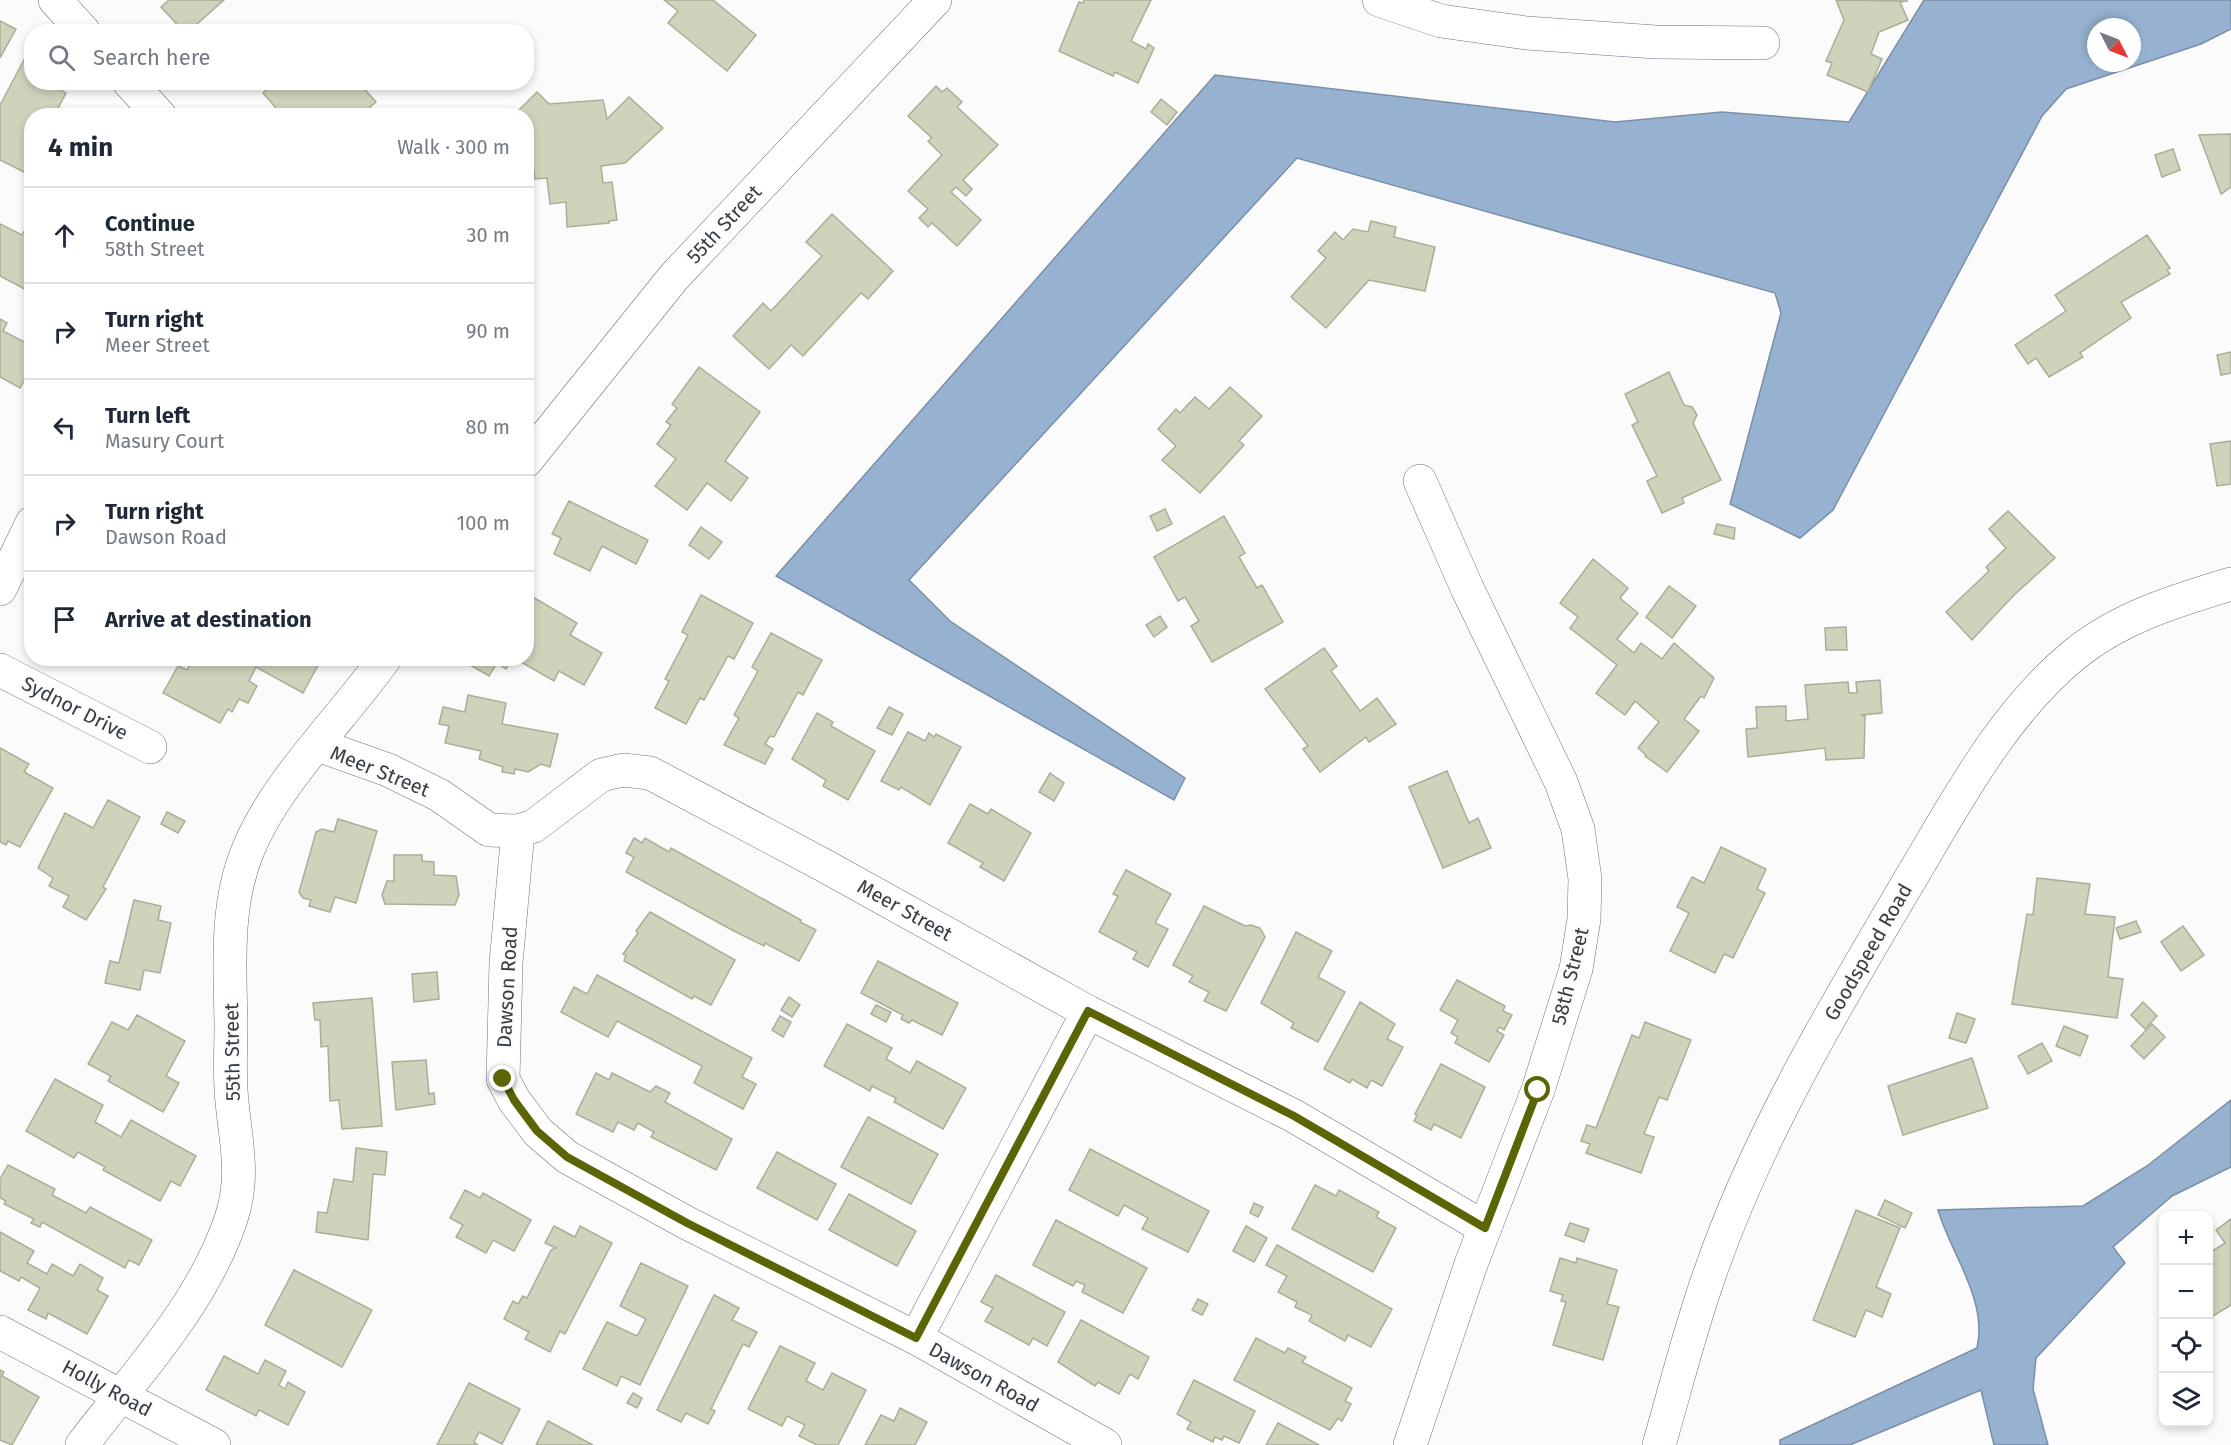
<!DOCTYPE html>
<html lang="en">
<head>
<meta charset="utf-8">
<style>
	:root { --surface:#fff; --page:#f2f2f3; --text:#1f2937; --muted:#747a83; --line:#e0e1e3 }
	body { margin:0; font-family:"Fira Sans",sans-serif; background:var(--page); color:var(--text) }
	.controls { position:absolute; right:18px; bottom:18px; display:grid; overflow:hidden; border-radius:12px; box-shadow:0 3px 9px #0003 }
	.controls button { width:54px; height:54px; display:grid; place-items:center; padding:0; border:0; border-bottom:2px solid var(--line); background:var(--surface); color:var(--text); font:30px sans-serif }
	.compass { position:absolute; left:2087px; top:18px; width:54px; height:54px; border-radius:50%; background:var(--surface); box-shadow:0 3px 9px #0003; rotate:132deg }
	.stop { position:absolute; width:18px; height:18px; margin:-14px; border:4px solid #5c6505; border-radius:50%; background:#fff }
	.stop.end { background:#5c6505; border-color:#fff; box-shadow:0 2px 6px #0008 }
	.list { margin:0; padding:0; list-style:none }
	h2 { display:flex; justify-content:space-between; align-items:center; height:78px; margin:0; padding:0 24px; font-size:26px }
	h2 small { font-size:20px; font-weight:400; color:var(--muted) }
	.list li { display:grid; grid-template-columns:39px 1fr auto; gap:18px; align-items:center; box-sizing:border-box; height:96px; padding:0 24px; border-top:2px solid var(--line) }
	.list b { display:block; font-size:22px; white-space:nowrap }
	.list p { margin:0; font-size:20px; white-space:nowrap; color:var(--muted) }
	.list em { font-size:20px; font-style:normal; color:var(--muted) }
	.icon { flex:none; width:33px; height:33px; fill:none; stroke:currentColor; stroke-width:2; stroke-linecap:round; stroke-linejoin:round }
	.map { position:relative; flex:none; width:2231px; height:1445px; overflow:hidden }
	.search { position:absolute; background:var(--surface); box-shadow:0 3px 9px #0003; left:24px; top:24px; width:510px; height:66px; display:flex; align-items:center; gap:15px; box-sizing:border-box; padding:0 21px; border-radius:24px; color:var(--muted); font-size:22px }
	.panel { position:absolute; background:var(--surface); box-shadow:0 3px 9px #0003; left:24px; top:108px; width:510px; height:558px; border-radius:24px }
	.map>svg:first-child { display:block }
	.water { fill:#97b2d1; stroke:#7a8fa7; stroke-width:1.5; fill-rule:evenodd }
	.building { fill:#ced3bb; stroke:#aaae97; stroke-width:1.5 }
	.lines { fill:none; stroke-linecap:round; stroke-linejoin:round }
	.minor-casing { stroke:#667587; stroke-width:34 }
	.minor { stroke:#fff; stroke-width:33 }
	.route { stroke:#5c6505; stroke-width:8 }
	.labels { text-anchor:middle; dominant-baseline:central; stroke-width:4.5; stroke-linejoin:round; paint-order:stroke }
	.street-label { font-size:20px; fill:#353c44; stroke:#fbfbfb }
</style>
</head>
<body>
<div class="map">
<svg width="2231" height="1445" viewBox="0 0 2231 1445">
	<rect width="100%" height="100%" fill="#fbfbfb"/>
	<!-- water -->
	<g class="water">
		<path d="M 1924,0 L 2231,0 L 2231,29 L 2201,44 L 2066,89 L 2042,116 L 1833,510 L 1800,538 L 1730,504 L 1781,313 L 1775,293 L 1297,158 L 909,580 L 950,621 L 1185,778 L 1174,800 L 776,576 L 1215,75 L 1615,122 L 1722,112 L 1849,122 ZM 2096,27 L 2132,27 L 2132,63 L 2096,63 Z"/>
		<path d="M 2231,1100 L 2231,1167 L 2172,1196 L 2113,1247 L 2125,1263 L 2036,1358 L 2033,1389 L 2048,1445 L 1994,1445 L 1981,1390 L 1850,1445 L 1780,1445 L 1780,1440 L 1977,1348 C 1988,1300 1951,1254 1938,1210 L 2083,1206 L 2147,1166 Z"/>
	</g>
	<!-- building -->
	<g class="building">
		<polygon points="169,0 224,0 197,24 204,31 209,27 213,31 216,29 219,32 184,32 161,7"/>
		<polygon points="664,0 713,0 756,35 727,71 668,23 678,11"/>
		<polygon points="1084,0 1151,0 1131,41 1146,49 1148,44 1154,48 1138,83 1115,72 1113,76 1059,51 1079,2 1083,3"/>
		<polygon points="1836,0 1908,1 1900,2 1908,20 1879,32 1871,54 1882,59 1868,92 1827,75 1832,63 1826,61 1844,20"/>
		<polygon points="0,21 16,29 0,58"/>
		<polygon points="25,58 32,62 32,82 46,82 66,93 54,116 32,116 32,158 24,172 0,160 0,105"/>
		<polygon points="274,82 358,82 376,102 369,108 376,116 283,116 263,93"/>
		<polygon points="936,86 942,92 947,88 962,102 957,107 998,145 963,180 972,189 966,196 956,187 951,192 981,220 957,246 932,223 928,227 919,218 928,209 908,191 942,155 928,141 932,138 908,116"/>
		<polygon points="537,92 549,104 603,100 607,119 629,97 663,128 625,163 601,166 603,183 612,182 617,220 609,221 609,223 567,227 566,202 550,204 547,178 535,179 526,116 513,116"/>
		<polygon points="1161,99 1177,112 1167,125 1151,112"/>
		<polygon points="2231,134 2231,187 2221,194 2199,135"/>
		<polygon points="2173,149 2180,170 2162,177 2155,155"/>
		<polygon points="832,214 893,271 868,299 861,293 803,356 791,345 769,369 733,336 763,303 771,311 822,256 806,242"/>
		<polygon points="1371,221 1396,227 1394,237 1435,247 1425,291 1369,280 1326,328 1291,297 1326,258 1318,251 1335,232 1343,240 1353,229 1368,232"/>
		<polygon points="0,224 22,235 26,228 32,231 32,293 0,276"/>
		<polygon points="2147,235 2170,268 2167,270 2170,274 2121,302 2131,318 2080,353 2083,357 2049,377 2036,358 2028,364 2015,345 2066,311 2055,295"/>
		<polygon points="0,319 7,323 3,331 32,346 32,366 20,388 0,377"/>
		<polygon points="2231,352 2231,373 2221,375 2217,355"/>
		<polygon points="699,367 760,412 725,461 748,478 731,501 707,483 687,510 655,486 676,459 657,444 671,425 666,422 677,408 672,404"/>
		<polygon points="1669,372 1684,405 1692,407 1697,415 1693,423 1721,480 1682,498 1684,503 1662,513 1647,481 1657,476 1632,425 1638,422 1625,394"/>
		<polygon points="1230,387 1262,416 1239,441 1244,445 1200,493 1162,460 1176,446 1158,429 1176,409 1180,413 1195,397 1209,409"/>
		<polygon points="2231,441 2231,484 2217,486 2210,444"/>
		<polygon points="569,501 648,540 636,564 602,546 590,571 554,554 561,538 552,534"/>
		<polygon points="1165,509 1172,524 1157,531 1150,516"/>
		<polygon points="2008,511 2055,558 2013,596 1972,640 1946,612 1989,571 1986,567 2006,548 1989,529"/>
		<polygon points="1224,516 1245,553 1239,557 1257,588 1262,585 1283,622 1212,662 1191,626 1199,621 1185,597 1178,601 1154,557"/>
		<polygon points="1717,524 1735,528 1734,539 1714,534"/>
		<polygon points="701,527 722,542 709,559 689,545"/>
		<polygon points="1593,559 1628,588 1620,598 1638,613 1617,639 1634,653 1641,643 1662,659 1674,643 1714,678 1704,698 1701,696 1684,719 1699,731 1667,772 1645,756 1646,755 1638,748 1659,722 1635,701 1625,715 1596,693 1617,665 1570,628 1578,617 1560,603"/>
		<polygon points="1669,586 1696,606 1672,638 1646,617"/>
		<polygon points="526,593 577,623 570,635 602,653 584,685 559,671 554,681 514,658 526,658"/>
		<polygon points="701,595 753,623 734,659 728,656 704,700 700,698 686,724 655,708 669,681 665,679 688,635 682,632"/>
		<polygon points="1160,616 1167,627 1154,637 1146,625"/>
		<polygon points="1846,627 1847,650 1826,650 1825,628"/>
		<polygon points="771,633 822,660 803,695 798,692 774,737 770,736 765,744 773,749 765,764 724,745 739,718 734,715 758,671 752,667"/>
		<polygon points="1324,648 1337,666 1331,671 1360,711 1377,698 1396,724 1369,742 1366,737 1320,772 1303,749 1308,746 1265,689"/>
		<polygon points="193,658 322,658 303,693 256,667 249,681 257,686 248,703 239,699 232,712 228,709 220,723 163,693 178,666 187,670"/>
		<polygon points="458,658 512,658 506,669 497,663 489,676"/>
		<polygon points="1880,680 1882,713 1861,715 1865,716 1864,758 1826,760 1825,748 1748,757 1746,729 1757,728 1756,707 1786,706 1786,721 1808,719 1805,685 1848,682 1849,693 1857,693 1856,682"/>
		<polygon points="468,695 506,703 502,724 558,734 550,767 541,764 528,772 515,769 514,774 502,772 503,767 479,759 481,751 445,743 449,726 439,724 443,707 465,712"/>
		<polygon points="889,707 903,714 892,735 877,728"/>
		<polygon points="817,713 833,722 831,726 875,751 848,800 823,786 826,780 792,759"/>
		<polygon points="908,732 925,741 929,733 934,737 936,734 961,747 930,805 901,787 899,790 881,781"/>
		<polygon points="0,748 29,764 24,772 53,788 20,847 8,841 6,845 0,842"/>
		<polygon points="1447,771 1469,823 1478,818 1491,848 1443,868 1409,787"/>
		<polygon points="1050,773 1064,783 1054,801 1039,792"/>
		<polygon points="108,800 140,817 103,887 106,889 86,920 63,907 69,896 49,886 53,878 38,868 65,813 93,828"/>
		<polygon points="970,804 988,814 991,809 1031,833 1004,881 980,867 983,863 948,843"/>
		<polygon points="167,812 185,821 178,833 161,824"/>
		<polygon points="338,819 377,831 356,903 335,897 330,912 309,906 311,900 303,898 299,892 316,832 322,829 334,832"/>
		<polygon points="634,838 642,843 645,838 669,852 671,848 801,920 800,922 816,930 799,961 765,943 764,946 732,930 626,872 634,857 626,853"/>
		<polygon points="1721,847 1766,869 1757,889 1765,893 1733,958 1724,954 1715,973 1670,951 1689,913 1677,907 1692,877 1704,883"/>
		<polygon points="394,855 422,855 422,861 434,862 434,875 456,876 459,895 455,905 385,904 382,895 387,881 394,881"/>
		<polygon points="1126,870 1171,894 1155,923 1168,929 1148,967 1133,959 1137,952 1099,932 1118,896 1113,894"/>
		<polygon points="2037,878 2090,884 2085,914 2115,917 2108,977 2123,979 2117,1018 2012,1004 2027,914 2033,915"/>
		<polygon points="134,900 161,906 158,920 171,923 160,973 144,970 140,990 105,983 110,961 119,963"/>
		<polygon points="1204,906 1245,926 1251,925 1260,928 1265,937 1226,1011 1204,1001 1209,992 1189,982 1193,976 1173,965"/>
		<polygon points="650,912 735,960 711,1005 694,996 692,999 624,961 626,956 623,954 638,933 636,931"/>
		<polygon points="2136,921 2141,932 2120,939 2116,928"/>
		<polygon points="2183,926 2204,955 2181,971 2161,942"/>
		<polygon points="1296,932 1332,951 1318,977 1345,992 1318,1042 1291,1028 1294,1023 1261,1003"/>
		<polygon points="878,961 958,1003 942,1035 912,1020 909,1023 901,1019 903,1015 861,993"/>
		<polygon points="437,972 439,999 414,1002 412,974"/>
		<polygon points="597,975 752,1058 742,1077 756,1084 743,1109 694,1083 702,1066 617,1021 608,1037 561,1012 574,987 587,994"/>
		<polygon points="1457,980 1505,1006 1503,1011 1512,1015 1504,1030 1499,1027 1497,1031 1504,1035 1489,1062 1455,1043 1458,1037 1451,1033 1458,1020 1440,1010"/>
		<polygon points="789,997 800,1005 792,1017 781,1010"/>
		<polygon points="372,998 382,1126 342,1129 339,1100 330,1101 328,1046 321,1047 320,1020 315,1020 313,1003"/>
		<polygon points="1360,1002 1395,1024 1387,1039 1403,1047 1382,1086 1371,1080 1367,1088 1352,1079 1350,1083 1324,1069"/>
		<polygon points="2143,1002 2157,1016 2145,1029 2131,1015"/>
		<polygon points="876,1005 891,1012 886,1022 871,1014"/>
		<polygon points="1957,1013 1975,1019 1966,1043 1949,1038"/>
		<polygon points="137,1015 185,1041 166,1076 179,1083 163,1112 108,1081 111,1076 88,1064 112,1022 128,1030"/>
		<polygon points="780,1016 791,1022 783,1037 772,1030"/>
		<polygon points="1645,1022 1691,1040 1667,1100 1659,1097 1644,1134 1654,1137 1641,1173 1586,1153 1590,1144 1581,1141 1587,1125 1596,1128 1632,1035 1639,1038"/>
		<polygon points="847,1024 892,1048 886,1059 910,1073 917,1061 966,1088 943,1129 894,1102 896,1098 872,1086 870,1091 824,1066"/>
		<polygon points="2152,1024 2165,1037 2144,1059 2131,1046"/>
		<polygon points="2064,1026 2088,1036 2080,1056 2056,1046"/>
		<polygon points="2042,1043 2052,1061 2028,1074 2018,1056"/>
		<polygon points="1972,1058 1988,1108 1903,1135 1888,1086"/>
		<polygon points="426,1060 429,1094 434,1093 435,1104 396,1110 392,1062"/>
		<polygon points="1441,1064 1485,1087 1461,1138 1434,1124 1431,1130 1414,1121 1417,1115 1415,1114"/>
		<polygon points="596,1073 609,1080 612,1073 650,1092 656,1086 670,1093 665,1102 732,1139 716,1170 651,1137 654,1132 638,1123 634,1130 618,1122 613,1132 576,1114"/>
		<polygon points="55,1079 103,1105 95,1122 121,1137 131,1120 196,1156 180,1186 171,1181 160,1201 103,1170 105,1167 78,1152 74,1158 26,1131"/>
		<polygon points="868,1117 938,1154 911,1204 841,1167"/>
		<polygon points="356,1148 387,1152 385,1175 373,1174 368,1240 316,1232 318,1212 327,1213 334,1179 353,1182"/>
		<polygon points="1090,1149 1209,1211 1188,1252 1142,1229 1148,1218 1124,1205 1118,1216 1069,1190"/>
		<polygon points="777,1152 836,1184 817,1220 757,1188"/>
		<polygon points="8,1165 55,1189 52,1195 86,1213 90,1207 152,1240 139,1265 129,1260 125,1268 42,1222 40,1227 31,1223 34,1219 4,1204 6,1201 0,1198 0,1179"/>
		<polygon points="1315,1185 1336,1196 1339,1190 1379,1212 1376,1217 1396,1228 1373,1272 1292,1229"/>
		<polygon points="465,1190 480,1198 483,1193 531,1220 514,1251 493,1240 486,1253 456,1237 463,1225 450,1218"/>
		<polygon points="849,1194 916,1231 897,1266 829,1230"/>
		<polygon points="1885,1200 1912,1213 1905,1228 1878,1215"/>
		<polygon points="1254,1203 1263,1207 1258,1217 1250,1213"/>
		<polygon points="1856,1210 1900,1228 1876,1287 1891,1294 1882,1317 1866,1310 1855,1337 1813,1320"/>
		<polygon points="2231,1219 2231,1305 2213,1316 2208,1309 2208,1254 2225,1243 2216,1230"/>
		<polygon points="1056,1220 1147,1268 1123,1313 1082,1292 1085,1285 1076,1281 1073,1286 1033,1265"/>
		<polygon points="1570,1223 1589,1229 1584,1242 1565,1235"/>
		<polygon points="554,1226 575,1237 580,1226 612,1243 565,1334 560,1331 550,1352 525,1339 529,1332 504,1319 513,1301 518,1304 523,1296 527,1298 551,1250 556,1248 545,1243"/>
		<polygon points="1246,1226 1267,1238 1254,1262 1233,1251"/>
		<polygon points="0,1232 34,1251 27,1263 47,1274 52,1264 73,1276 80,1264 103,1278 97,1290 108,1296 87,1334 48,1313 46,1319 28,1310 40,1288 21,1277 19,1281 0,1271"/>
		<polygon points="1277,1245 1392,1309 1371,1347 1348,1335 1345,1341 1309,1321 1312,1315 1295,1307 1297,1302 1278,1292 1287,1276 1266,1265"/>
		<polygon points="1560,1258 1576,1263 1577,1258 1617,1270 1607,1304 1619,1307 1603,1360 1553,1345 1566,1302 1561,1301 1563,1295 1550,1291"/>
		<polygon points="641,1263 688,1286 640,1385 621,1376 617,1386 583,1369 607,1322 637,1336 646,1319 620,1306"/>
		<polygon points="294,1270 372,1310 342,1367 265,1325"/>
		<polygon points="996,1275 1065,1312 1047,1346 1033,1338 1029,1345 985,1321 993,1308 981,1302"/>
		<polygon points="714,1295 739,1308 732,1320 757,1332 749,1347 743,1344 711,1409 715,1411 708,1424 686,1413 681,1422 657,1410"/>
		<polygon points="1198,1299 1208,1304 1202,1315 1192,1310"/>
		<polygon points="1081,1320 1149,1357 1138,1379 1130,1374 1119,1394 1098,1382 1095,1386 1058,1362"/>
		<polygon points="1256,1338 1285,1353 1288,1348 1306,1357 1302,1362 1352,1388 1345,1401 1351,1404 1342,1421 1338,1418 1330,1430 1234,1380"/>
		<polygon points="780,1346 815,1363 806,1381 823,1390 832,1373 866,1390 838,1445 817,1445 799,1436 805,1425 787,1416 782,1426 748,1409"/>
		<polygon points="224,1356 258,1374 265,1360 286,1371 279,1385 285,1389 288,1382 305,1392 288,1425 259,1410 256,1416 206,1390"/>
		<polygon points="0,1370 4,1372 2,1376 39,1397 12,1445 0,1440"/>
		<polygon points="1194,1380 1255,1411 1239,1443 1224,1436 1222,1440 1215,1437 1213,1442 1187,1429 1191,1422 1177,1414"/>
		<polygon points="469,1383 520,1409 502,1444 479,1432 474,1442 478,1445 437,1445"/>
		<polygon points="633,1393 642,1398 637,1408 627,1403"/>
		<polygon points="900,1408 927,1422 915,1445 865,1445 881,1415 894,1421"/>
		<polygon points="548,1421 593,1445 536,1445"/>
		<polygon points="1278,1423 1319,1445 1266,1445"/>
	</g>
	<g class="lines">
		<defs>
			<g id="minor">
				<polyline points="55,0 84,32"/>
				<polyline points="1379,0 1441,21 1526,33 1656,42 1763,43"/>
				<polyline points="129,82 160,116"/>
				<polyline points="526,461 674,277 935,0"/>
				<polyline points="0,589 32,523"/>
				<polyline points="0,670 150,747"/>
				<polyline points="318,745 388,770 439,795 489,830 518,831 534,826 601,775 623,770 650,773 825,866 1088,1012 1294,1116 1485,1228"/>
				<polyline points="518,831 506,963 503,1079 514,1100 538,1132 567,1157 687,1223 916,1338 1105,1445"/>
				<polyline points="0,1332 214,1445"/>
				<polyline points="916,1338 1088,1012"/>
				<path d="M 82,1445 C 136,1374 202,1305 231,1219 C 245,1177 236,1143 232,1102 C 229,1077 231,1050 231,1025 C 230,967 225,905 248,850 C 276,781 342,719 385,658"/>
				<polyline points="1410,1445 1471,1264 1538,1090 1576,969 1584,919 1585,879 1578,829 1561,782 1467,588 1420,481"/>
				<path d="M 1659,1445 C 1675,1390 1689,1333 1708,1279 C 1757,1135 1838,1001 1915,871 C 1960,795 2005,711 2075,654 C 2121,617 2175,601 2231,584"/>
			</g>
		</defs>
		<!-- minor casing -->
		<use href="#minor" class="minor-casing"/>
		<!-- minor -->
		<use href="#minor" class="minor"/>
	</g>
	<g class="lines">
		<!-- route -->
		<polyline class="route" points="503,1079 514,1100 537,1131 567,1157 687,1223 916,1338 1088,1011 1294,1116 1485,1228 1538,1090"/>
	</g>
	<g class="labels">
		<!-- street labels -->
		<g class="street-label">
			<text transform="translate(724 224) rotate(-47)">55th Street</text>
			<text transform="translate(75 708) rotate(27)">Sydnor Drive</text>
			<text transform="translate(380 771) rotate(22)">Meer Street</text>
			<text transform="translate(905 910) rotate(29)">Meer Street</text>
			<text transform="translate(1868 952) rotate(-60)">Goodspeed Road</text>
			<text transform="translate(1570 976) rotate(-76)">58th Street</text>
			<text transform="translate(507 987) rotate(-87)">Dawson Road</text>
			<text transform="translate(232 1052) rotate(-91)">55th Street</text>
			<text transform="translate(984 1377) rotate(29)">Dawson Road</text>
			<text transform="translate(107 1388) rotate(28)">Holly Road</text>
		</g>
	</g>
</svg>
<div class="controls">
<button>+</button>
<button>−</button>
<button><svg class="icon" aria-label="locate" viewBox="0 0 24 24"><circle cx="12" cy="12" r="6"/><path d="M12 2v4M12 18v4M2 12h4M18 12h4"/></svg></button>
<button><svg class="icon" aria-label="layers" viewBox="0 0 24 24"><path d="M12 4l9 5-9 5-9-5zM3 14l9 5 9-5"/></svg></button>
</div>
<svg class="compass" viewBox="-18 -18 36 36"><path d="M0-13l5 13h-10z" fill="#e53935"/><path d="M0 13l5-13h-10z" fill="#747a83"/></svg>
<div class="stop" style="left:1538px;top:1090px"></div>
<div class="stop end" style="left:503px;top:1079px"></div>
<div class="search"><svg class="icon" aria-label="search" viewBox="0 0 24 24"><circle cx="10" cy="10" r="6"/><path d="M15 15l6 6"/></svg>Search here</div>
<section class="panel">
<h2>4 min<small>Walk · 300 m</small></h2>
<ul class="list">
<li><svg class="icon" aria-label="ahead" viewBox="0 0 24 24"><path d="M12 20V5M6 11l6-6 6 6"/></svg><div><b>Continue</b><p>58th Street</p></div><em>30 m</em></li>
<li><svg class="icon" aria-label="right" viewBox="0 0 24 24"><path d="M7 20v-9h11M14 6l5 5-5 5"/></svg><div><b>Turn right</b><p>Meer Street</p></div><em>90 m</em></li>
<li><svg class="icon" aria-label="left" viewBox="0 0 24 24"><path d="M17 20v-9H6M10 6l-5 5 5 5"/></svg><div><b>Turn left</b><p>Masury Court</p></div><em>80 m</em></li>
<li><svg class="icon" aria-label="right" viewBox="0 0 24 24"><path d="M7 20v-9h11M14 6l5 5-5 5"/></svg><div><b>Turn right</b><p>Dawson Road</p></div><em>100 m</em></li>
<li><svg class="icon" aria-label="arrive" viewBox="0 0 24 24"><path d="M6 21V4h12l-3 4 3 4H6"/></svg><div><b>Arrive at destination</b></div></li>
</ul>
</section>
</div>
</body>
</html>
